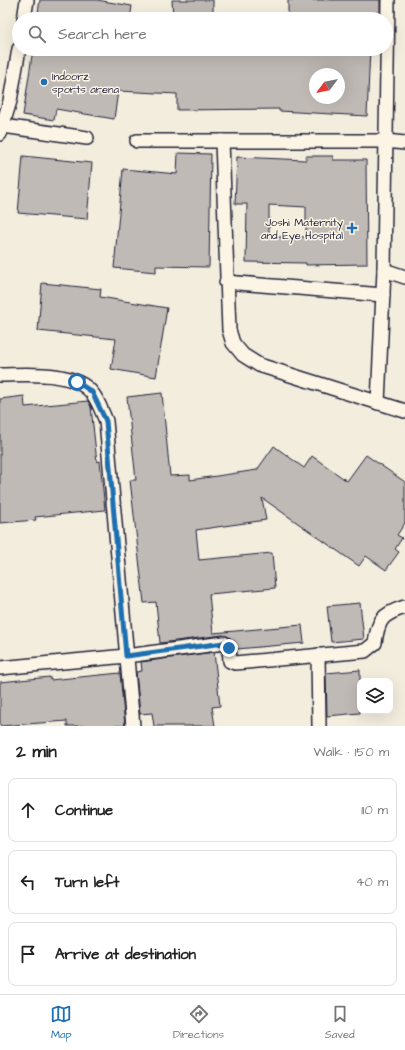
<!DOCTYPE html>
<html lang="en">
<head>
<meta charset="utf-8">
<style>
	:root { --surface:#fff; --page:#f6f6f6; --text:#222; --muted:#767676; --line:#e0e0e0; --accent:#1f6fb2 }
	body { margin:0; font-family:"Architects Daughter",sans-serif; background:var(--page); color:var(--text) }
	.controls { position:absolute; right:12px; bottom:12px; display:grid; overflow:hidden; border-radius:8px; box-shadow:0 4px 16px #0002 }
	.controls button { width:36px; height:36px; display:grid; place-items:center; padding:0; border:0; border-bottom:1px solid var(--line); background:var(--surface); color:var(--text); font:20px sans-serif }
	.compass { position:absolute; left:309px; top:68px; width:36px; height:36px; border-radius:50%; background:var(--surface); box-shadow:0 4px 16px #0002; rotate:238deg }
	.stop { position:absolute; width:12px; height:12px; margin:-9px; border:3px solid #1f6fb2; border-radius:50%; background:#fff }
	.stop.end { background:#1f6fb2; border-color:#fff; box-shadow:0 1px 4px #0008 }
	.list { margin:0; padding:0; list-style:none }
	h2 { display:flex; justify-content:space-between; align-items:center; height:52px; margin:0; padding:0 16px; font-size:17px }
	h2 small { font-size:13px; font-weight:400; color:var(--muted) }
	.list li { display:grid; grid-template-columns:26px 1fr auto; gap:12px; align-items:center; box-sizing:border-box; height:64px; margin:0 8px 8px; padding:0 8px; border:1px solid var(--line); border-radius:8px }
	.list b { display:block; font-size:15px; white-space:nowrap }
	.list em { font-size:13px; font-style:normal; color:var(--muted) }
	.icon { flex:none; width:22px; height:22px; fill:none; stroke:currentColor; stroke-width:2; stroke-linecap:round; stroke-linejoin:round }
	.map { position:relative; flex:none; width:405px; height:726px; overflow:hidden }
	.search { position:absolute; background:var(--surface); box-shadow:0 4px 16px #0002; left:12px; right:12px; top:12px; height:44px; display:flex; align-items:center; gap:10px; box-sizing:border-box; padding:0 14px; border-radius:22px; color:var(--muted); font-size:15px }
	.sheet { height:268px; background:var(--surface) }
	nav { display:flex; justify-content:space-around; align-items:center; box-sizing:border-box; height:56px; border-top:1px solid var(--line); background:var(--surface); font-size:11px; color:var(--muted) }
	nav a { display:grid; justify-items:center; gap:2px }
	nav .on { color:var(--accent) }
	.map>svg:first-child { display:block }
	.building { fill:#bfbab6; stroke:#22223b; fill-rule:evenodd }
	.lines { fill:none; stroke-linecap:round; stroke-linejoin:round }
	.street-casing { stroke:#22223b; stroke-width:16 }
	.street { stroke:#fcf5e5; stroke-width:13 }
	.route { stroke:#1f6fb2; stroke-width:5 }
	.poi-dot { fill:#1f6fb2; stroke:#fcf5e5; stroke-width:1.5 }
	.labels { text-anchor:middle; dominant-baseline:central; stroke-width:3; stroke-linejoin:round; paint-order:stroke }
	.poi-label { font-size:11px; fill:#22223b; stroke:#fcf5e5; text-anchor:start }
</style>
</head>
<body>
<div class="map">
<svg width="405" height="726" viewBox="0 0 405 726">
	<rect width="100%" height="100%" fill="#f3edde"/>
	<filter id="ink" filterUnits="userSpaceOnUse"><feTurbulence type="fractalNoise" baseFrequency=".025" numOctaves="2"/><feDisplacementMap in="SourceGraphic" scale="8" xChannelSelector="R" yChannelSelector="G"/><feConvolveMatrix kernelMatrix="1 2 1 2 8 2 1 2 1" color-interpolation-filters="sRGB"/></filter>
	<g filter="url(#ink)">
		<!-- building -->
		<g class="building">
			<polygon points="40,0 97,0 132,6 130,19 37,19"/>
			<polygon points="172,0 213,0 213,19 173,19"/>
			<rect x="288" y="0" width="92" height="19"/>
			<path d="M 33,49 L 214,49 L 214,53 L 286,52 L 286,49 L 370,49 L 367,116 L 279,111 L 279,109 L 177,110 L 177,94 L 118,91 L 114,119 L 56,109 L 54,120 L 23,115 ZM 315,74 L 339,74 L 339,98 L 315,98 Z"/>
			<polygon points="178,153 211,154 209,267 156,266 156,272 114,268 123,169 177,174"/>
			<polygon points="23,156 92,163 87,219 18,213"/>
			<path d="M 306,156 L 333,156 L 333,160 L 366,160 L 367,264 L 306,265 L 306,263 L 246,262 L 247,204 L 235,204 L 237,157 L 306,160 ZM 269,205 L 306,207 L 306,237 L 269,237 Z"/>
			<polygon points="42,283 101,289 100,297 167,308 156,377 111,369 116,339 38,331"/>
			<polygon points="162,393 170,476 190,475 190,480 257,470 274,446 304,468 312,456 347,481 366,455 405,482 405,523 397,535 402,538 395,549 399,552 386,570 366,556 359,566 262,498 266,520 196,530 199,560 272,553 275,588 209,594 213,633 302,625 304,643 237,649 235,642 229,637 223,635 160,643 156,602 144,603 130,480 136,480 127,397"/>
			<polygon points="24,396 25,407 88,401 91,407 97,462 100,461 105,510 35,517 36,520 0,523 0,399"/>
			<polygon points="360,603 364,639 331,642 327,606"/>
			<polygon points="214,652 220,706 212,707 215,726 154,726 152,713 140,714 136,672 142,671 141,662"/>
			<polygon points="360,670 360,713 327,716 326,673"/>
			<polygon points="120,673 125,726 67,726 67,721 0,726 0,682 50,677 50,680"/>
		</g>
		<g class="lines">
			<defs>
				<g id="street">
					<polyline points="24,19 27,0"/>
					<polyline points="3,126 87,138"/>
					<polyline points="0,134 10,101 19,49"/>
					<polyline points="137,141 385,141 405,143"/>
					<polyline points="222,141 229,330 233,343 243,355 259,365 405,411"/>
					<polyline points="384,270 405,277"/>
					<polyline points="226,282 383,295"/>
					<path d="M 0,375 C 26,375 74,370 92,393 C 98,400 102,412 106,421 L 133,726"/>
					<polyline points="378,403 384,270 388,0"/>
					<polyline points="318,655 319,726"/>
					<path d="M 0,668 L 126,656 L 224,643 L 229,648 L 230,661 L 235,663 L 365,651 L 375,643 C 378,620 382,614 405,607"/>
				</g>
			</defs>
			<!-- street casing -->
			<use href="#street" class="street-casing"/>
			<!-- street -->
			<use href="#street" class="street"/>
		</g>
	</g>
	<g class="lines" filter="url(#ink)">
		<!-- route -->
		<polyline class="route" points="77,382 92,392 106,421 126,656 224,643 229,648"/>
	</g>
	<!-- markers -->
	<g class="poi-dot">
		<circle cx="44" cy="82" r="4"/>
		<path d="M350 222h4v4h4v4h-4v4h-4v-4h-4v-4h4z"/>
	</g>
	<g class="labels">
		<!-- poi labels -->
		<g class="poi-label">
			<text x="52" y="76">Indoorz<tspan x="52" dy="13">sports arena</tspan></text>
			<text x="343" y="222" text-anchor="end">Joshi Maternity<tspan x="343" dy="13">and Eye Hospital</tspan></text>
		</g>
	</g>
</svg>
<div class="controls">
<button><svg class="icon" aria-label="layers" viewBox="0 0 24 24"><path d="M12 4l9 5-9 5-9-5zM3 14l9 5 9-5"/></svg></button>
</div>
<svg class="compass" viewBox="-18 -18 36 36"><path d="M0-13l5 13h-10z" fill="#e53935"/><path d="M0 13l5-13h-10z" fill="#767676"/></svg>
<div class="stop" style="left:77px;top:382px"></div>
<div class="stop end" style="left:229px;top:648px"></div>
<div class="search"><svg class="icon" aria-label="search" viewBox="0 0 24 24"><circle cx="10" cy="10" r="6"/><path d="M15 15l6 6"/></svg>Search here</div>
</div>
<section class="sheet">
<h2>2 min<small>Walk · 150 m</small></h2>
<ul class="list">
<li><svg class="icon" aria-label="ahead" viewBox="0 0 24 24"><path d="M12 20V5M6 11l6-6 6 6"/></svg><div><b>Continue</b></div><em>110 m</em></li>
<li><svg class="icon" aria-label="left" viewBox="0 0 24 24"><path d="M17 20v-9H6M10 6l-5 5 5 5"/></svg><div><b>Turn left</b></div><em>40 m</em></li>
<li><svg class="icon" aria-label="arrive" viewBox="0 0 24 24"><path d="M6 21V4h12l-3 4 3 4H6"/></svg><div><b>Arrive at destination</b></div></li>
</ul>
</section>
<nav>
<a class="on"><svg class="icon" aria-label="map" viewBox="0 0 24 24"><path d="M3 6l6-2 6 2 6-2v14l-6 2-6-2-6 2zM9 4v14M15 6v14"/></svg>Map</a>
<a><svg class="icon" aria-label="directions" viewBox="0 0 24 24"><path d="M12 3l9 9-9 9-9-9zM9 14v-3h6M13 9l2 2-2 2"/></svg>Directions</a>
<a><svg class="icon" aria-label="saved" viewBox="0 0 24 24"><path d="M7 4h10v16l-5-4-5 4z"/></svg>Saved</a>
</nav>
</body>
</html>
